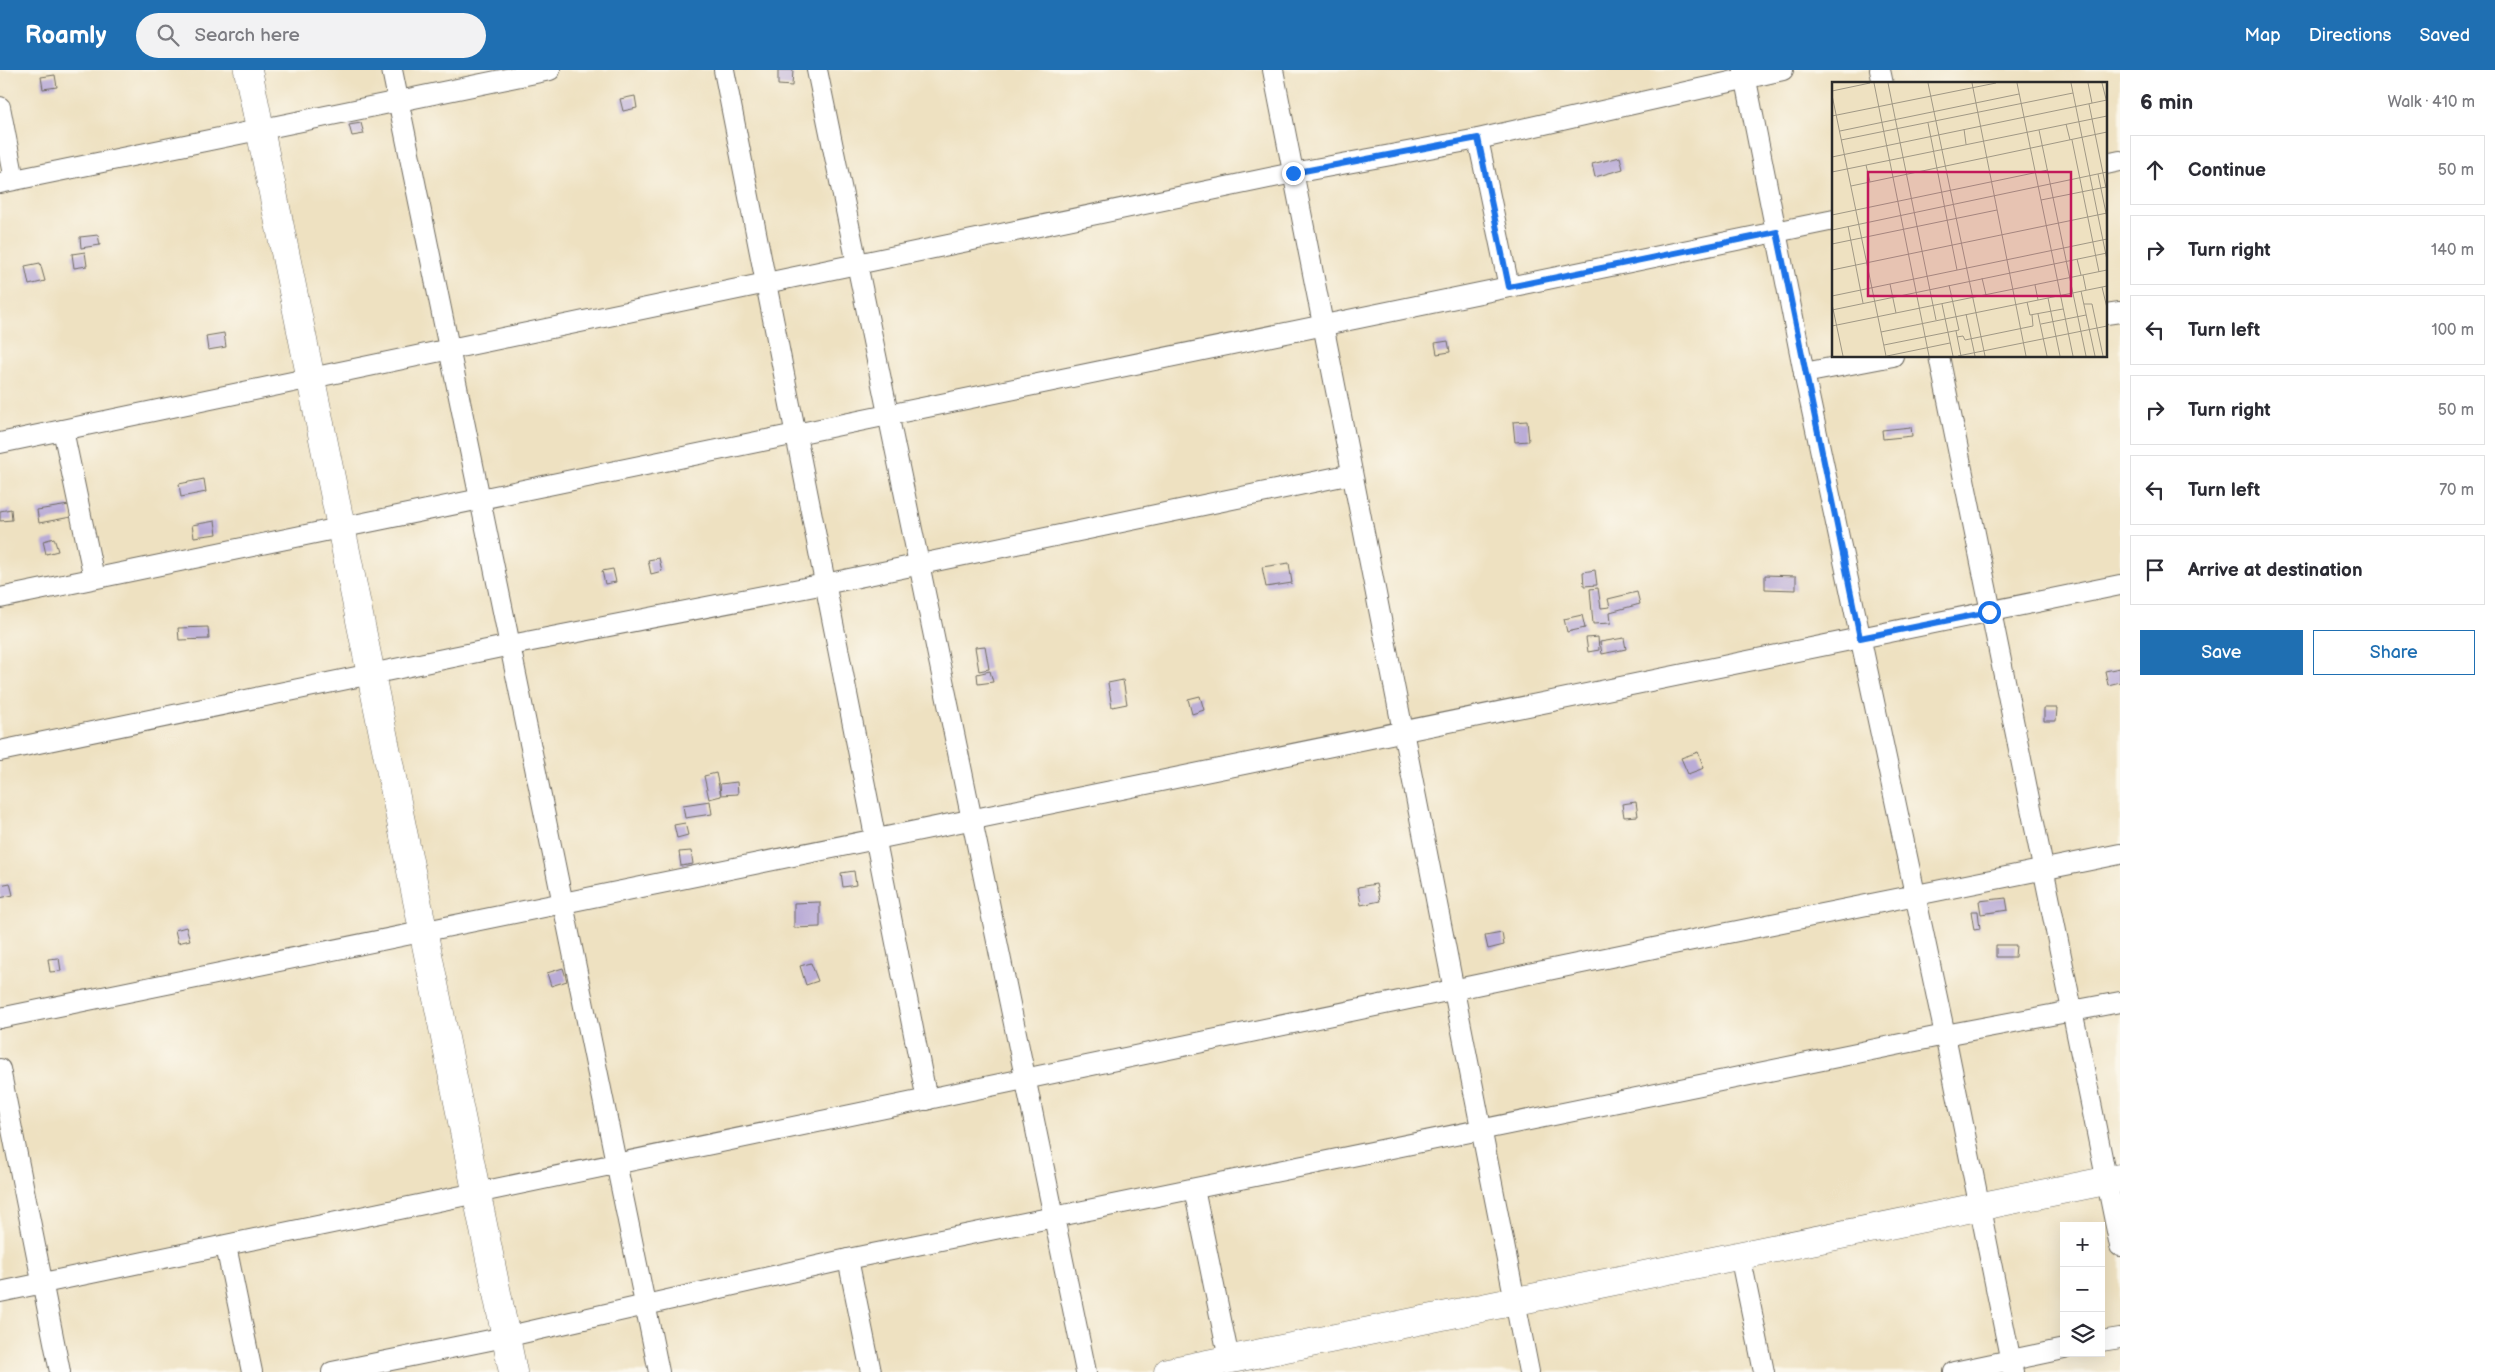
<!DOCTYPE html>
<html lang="en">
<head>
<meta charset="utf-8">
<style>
	:root { --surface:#fff; --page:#f2f2f3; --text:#2b2b33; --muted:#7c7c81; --line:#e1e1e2; --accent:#1f6fb2 }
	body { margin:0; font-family:"Balsamiq Sans",sans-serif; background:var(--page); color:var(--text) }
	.controls { position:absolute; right:15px; bottom:15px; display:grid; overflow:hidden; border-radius:0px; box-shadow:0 5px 20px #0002 }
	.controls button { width:45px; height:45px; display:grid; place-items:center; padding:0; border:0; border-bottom:1px solid var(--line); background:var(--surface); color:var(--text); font:25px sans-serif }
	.stop { position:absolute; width:15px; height:15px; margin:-11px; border:4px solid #1a73e8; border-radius:50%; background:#fff }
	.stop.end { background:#1a73e8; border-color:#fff; box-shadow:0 1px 5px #0008 }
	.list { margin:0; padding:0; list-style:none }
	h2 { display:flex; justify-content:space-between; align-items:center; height:65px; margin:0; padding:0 20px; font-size:21px }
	h2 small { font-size:16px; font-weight:400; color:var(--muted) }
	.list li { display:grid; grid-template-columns:32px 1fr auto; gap:15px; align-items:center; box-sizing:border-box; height:70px; margin:0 10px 10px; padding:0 10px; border:1px solid var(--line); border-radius:0px }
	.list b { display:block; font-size:19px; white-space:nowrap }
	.list em { font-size:16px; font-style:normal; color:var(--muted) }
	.actions { display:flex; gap:10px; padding:15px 20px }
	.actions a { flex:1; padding:11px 0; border:1px solid var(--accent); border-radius:0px; text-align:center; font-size:18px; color:var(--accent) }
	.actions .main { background:var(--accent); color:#fff }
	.icon { flex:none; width:28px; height:28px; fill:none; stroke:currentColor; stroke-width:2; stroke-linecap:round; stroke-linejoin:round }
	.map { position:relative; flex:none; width:2120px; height:1302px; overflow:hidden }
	header { display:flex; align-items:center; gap:30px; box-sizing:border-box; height:70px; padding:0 25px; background:var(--accent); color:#fff }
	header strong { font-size:24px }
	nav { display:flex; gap:28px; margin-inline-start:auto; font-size:18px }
	.search { width:350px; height:45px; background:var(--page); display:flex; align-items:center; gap:12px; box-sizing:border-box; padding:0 18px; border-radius:28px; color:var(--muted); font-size:19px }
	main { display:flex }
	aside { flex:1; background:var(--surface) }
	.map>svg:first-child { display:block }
	.building { fill:#baacd7 }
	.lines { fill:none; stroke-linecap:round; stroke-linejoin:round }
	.street-casing { stroke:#6f6b60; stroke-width:22 }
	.secondary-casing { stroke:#6f6b60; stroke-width:29 }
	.street { stroke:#fff; stroke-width:20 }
	.secondary { stroke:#fff; stroke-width:28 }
	.route { stroke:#1a73e8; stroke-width:6 }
	.inset-road { fill:none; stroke:#a09885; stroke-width:1 }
	.view { fill:#c2185b; fill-opacity:0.15; stroke:#c2185b; stroke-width:2.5 }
	.inset-edge { fill:none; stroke:#2b2b2b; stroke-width:2.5 }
</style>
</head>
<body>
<header>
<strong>Roamly</strong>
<div class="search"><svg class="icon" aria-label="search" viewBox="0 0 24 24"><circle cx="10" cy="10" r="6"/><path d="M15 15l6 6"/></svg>Search here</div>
<nav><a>Map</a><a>Directions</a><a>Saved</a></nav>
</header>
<main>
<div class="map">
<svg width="2120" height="1302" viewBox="0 0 2120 1302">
	<rect width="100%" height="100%" fill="#fbf7ec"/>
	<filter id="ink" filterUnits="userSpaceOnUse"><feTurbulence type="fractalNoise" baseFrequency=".02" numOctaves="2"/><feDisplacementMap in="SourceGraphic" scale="10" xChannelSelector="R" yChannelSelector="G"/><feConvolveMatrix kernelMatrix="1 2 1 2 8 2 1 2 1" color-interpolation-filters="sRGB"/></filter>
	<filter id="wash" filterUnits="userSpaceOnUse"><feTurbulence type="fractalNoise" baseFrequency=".0096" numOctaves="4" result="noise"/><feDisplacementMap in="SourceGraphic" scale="20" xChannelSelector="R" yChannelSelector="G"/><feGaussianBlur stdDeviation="1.12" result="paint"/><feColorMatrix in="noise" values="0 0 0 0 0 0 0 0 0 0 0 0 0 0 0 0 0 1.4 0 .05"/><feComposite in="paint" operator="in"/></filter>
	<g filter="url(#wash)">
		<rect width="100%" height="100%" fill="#eee1c1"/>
		<g id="blocks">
			<!-- building -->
			<g class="building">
				<polygon points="778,0 793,0 792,16 778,15"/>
				<polygon points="55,5 57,17 43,19 41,7"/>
				<polygon points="635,26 637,38 623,41 620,29"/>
				<polygon points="361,53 364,64 352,66 349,55"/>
				<polygon points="1620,87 1623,99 1595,107 1592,94"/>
				<polygon points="98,165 100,175 81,178 80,167"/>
				<polygon points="85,182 87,196 74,198 72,184"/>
				<polygon points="40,193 45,211 29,215 25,196"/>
				<polygon points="224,263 226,277 208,280 206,266"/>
				<polygon points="1448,271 1450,282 1437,284 1435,273"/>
				<polygon points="1527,351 1529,371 1515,372 1513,352"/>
				<polygon points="1911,357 1912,366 1883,369 1882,360"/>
				<polygon points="204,409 206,422 181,427 179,414"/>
				<polygon points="69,435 71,447 39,453 37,440"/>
				<polygon points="11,439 12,450 0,451 0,441"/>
				<polygon points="215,451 217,464 194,467 192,455"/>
				<polygon points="54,468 58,481 46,484 43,471"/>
				<polygon points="659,488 662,501 651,504 648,490"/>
				<polygon points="1289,493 1292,513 1266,517 1262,497"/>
				<polygon points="613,499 616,512 605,514 602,501"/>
				<polygon points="1595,500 1597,515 1584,516 1583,502"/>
				<polygon points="1765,505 1796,506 1796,520 1765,519"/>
				<polygon points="1598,518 1601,538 1610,537 1608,529 1637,522 1640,534 1610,542 1611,553 1593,554 1590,519"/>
				<polygon points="1582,545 1585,558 1567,562 1564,549"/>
				<polygon points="208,557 209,569 179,570 178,558"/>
				<polygon points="1598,567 1599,580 1588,582 1586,568"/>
				<polygon points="1624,568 1626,579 1602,584 1600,572"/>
				<polygon points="985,576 989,599 979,601 975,577"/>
				<polygon points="2120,598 2120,612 2108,615 2105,601"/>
				<polygon points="990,601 993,612 978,614 977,604"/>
				<polygon points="1123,610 1127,634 1112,637 1108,613"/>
				<polygon points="1200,626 1204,640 1192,644 1188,629"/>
				<polygon points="2044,638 2057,638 2056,651 2044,651"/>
				<polygon points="1698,682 1704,698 1688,704 1681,688"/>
				<polygon points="716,703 721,726 709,729 704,706"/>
				<polygon points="737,712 738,724 721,725 720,714"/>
				<polygon points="710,731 712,744 685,748 683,735"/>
				<polygon points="1636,732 1638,746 1624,747 1622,734"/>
				<polygon points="685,753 688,765 677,768 674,755"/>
				<polygon points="691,781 693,794 681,796 679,782"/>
				<polygon points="854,801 856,815 843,817 841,803"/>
				<polygon points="10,813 13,825 0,828 0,815"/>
				<polygon points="1376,814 1380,831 1361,835 1358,817"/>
				<polygon points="2006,828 2008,840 1981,844 1979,831"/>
				<polygon points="820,832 820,857 794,858 794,833"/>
				<polygon points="1971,841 1978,841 1980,859 1974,860"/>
				<polygon points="186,857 190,870 178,873 175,860"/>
				<polygon points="1502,863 1504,875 1488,879 1485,866"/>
				<polygon points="1996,875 2016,875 2015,887 1996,887"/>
				<polygon points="59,888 61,901 50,902 48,889"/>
				<polygon points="811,893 818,911 806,915 800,896"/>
				<polygon points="563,898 567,911 551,916 547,903"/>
			</g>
		</g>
	</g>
	<g filter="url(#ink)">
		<use href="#blocks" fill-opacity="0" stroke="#6f6b60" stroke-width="1"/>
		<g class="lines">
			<defs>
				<g id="street">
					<polyline points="392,0 659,1302"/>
					<polyline points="724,0 927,1030"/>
					<polyline points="817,0 1086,1302"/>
					<polyline points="1273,0 1529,1302"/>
					<polyline points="1744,0 1804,303 1945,965 2013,1302"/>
					<polyline points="1880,0 1883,14"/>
					<polyline points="0,37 14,110"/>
					<polyline points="1478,69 1509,217"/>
					<polyline points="2106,94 2120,91"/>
					<polyline points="0,113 550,0"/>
					<polyline points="2106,244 2120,242"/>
					<polyline points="1939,286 2120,1176"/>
					<polyline points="1804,303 1893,286"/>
					<polyline points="63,360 94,508"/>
					<polyline points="0,373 1293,103 1478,69 1783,0"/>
					<polyline points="0,528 1834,150"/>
					<polyline points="0,681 511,575 825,514 1352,404"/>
					<polyline points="0,948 2120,515"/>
					<polyline points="0,999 60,1302"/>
					<polyline points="1194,1119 1229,1289"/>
					<polyline points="226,1176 252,1302"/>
					<polyline points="1740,1185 1764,1302"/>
					<polyline points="848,1189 871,1302"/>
					<polyline points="0,1222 1678,873 2120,784"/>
					<polyline points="2101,1271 2120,1268"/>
					<polyline points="332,1302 505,1267 848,1189 1945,965 2120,932"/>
					<polyline points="1954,1302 2064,1279"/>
				</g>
				<g id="secondary">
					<polyline points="248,0 513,1302"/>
					<polyline points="1168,1302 2120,1108"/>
				</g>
			</defs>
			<!-- street casing -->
			<use href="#street" class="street-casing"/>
			<!-- secondary casing -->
			<use href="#secondary" class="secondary-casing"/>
			<!-- street -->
			<use href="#street" class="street"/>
			<!-- secondary -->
			<use href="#secondary" class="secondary"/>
		</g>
	</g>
	<g class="lines" filter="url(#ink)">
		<!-- route -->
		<polyline class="route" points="1293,103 1478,68 1509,217 1777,162 1860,568 1989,542"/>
	</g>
	<!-- overview -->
	<g transform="translate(1832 12)">
		<rect width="275" height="275" fill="#eee1c1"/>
		<path class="inset-road" d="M 42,1 L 97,274M 56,1 L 104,238M 96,1 L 153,274M 140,1 L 194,274M 185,1 L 241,274M 239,1 L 275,178M 256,1 L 260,21M 270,1 L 275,21M 0,9 L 38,1M 0,13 L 54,274M 257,22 L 274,106M 0,34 L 164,1M 96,41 L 125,188M 234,42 L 238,58M 132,47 L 134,62M 207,48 L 254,274M 8,49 L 187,12M 9,58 L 241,11M 240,58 L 267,190M 0,75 L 275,18M 34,83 L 38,100M 0,90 L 275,34M 266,92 L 275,136M 19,104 L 275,50M 209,118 L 274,105M 0,133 L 216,88M 16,144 L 31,221M 0,148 L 275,90M 0,162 L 165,128M 245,177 L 249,193M 0,188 L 275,131M 251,193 L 254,208M 150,196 L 154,213M 58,202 L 64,231M 203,203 L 206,218M 270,205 L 275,226M 249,209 L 263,274M 0,214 L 275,157M 216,216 L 228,274M 195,220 L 198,233 L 231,227M 0,222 L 11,274M 110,222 L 121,274M 252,222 L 260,222 L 271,274M 0,228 L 275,171M 134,232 L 143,274M 206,232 L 215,274M 209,242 L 254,233M 0,244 L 275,188M 124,249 L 129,274M 49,250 L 275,204M 125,255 L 131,254 L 133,258 L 201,244 L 200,233M 52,263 L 127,248 L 117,203M 55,274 L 118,261M 126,274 L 275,244"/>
		<path class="view" d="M 36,90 L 239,90 L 239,214 L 36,214 Z"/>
		<rect width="275" height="275" class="inset-edge"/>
	</g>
</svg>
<div class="controls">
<button>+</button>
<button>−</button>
<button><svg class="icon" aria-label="layers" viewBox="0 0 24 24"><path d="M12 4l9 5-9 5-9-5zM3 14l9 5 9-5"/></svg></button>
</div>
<div class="stop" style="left:1989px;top:542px"></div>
<div class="stop end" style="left:1293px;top:103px"></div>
</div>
<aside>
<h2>6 min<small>Walk · 410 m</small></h2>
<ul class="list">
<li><svg class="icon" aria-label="ahead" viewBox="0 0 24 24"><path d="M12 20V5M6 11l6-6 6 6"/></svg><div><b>Continue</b></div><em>50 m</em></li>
<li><svg class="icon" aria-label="right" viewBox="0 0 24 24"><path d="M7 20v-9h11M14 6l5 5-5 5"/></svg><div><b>Turn right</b></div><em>140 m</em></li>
<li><svg class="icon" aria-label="left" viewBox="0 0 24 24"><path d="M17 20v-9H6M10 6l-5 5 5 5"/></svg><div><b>Turn left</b></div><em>100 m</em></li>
<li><svg class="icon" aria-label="right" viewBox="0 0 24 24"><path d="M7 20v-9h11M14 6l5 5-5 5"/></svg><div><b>Turn right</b></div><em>50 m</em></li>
<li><svg class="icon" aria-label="left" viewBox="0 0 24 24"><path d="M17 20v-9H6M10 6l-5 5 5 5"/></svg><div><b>Turn left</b></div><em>70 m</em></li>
<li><svg class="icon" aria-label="arrive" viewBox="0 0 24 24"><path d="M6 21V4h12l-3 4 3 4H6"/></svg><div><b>Arrive at destination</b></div></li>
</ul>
<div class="actions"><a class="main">Save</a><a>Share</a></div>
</aside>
</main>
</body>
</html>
